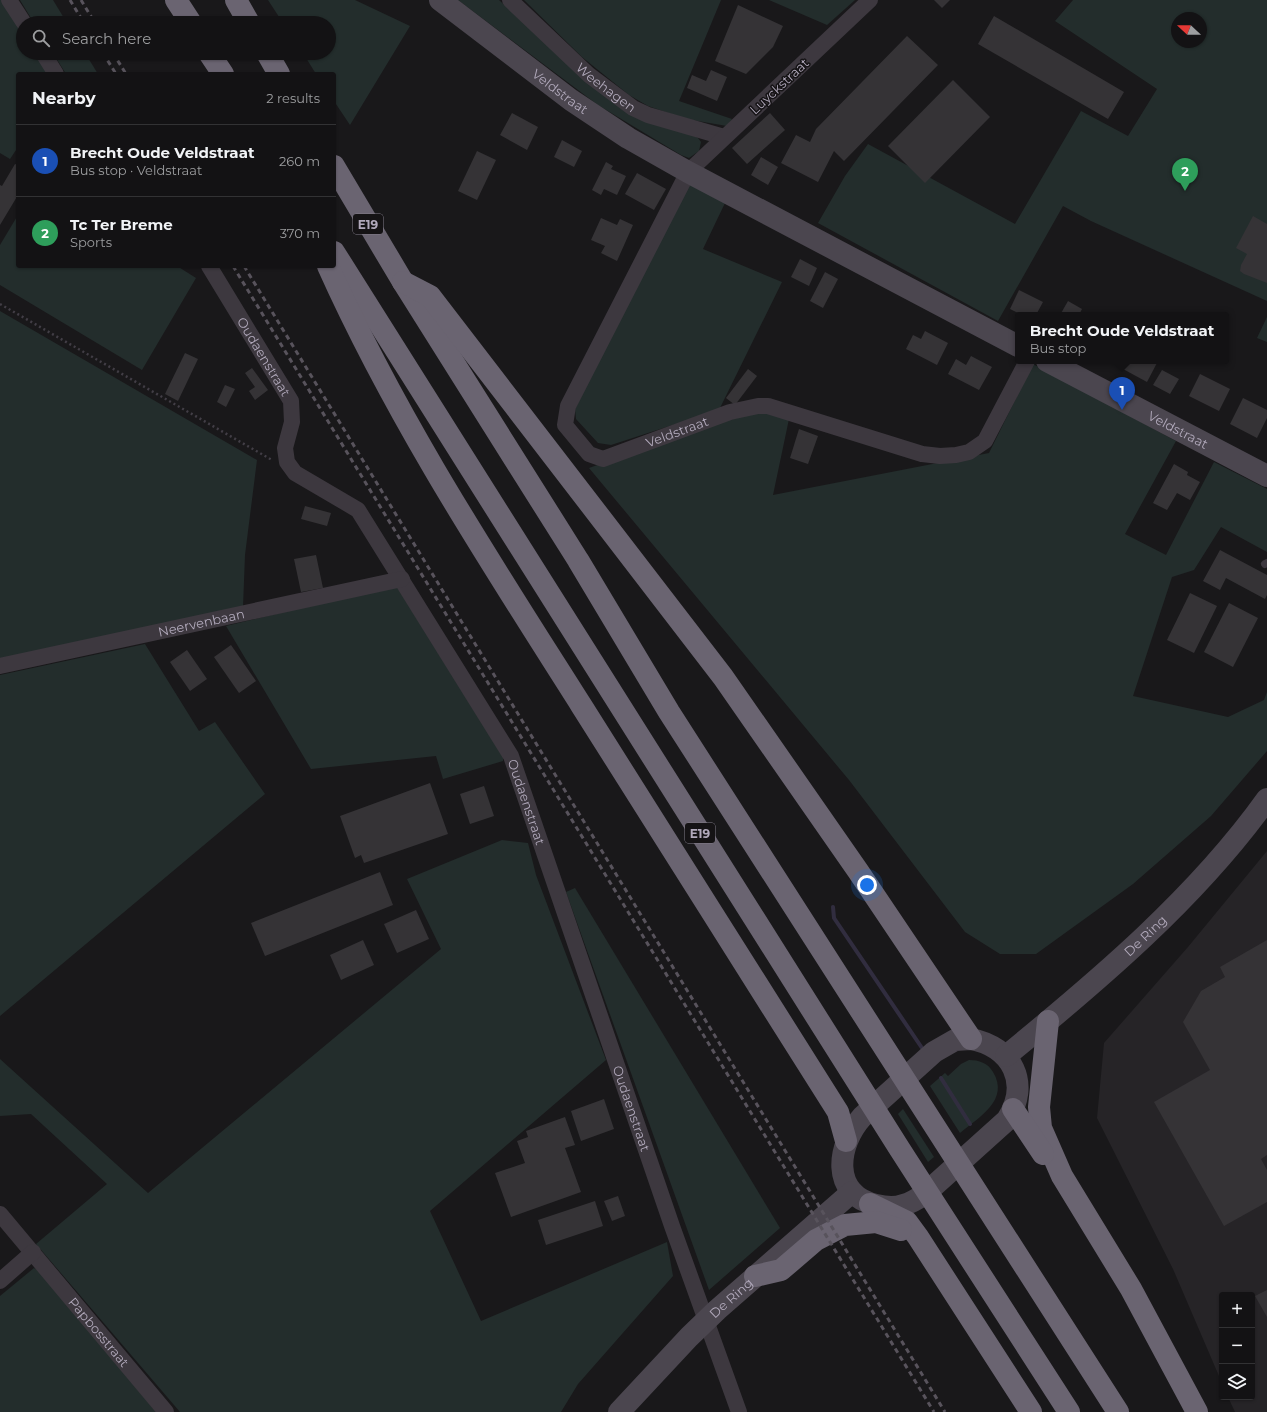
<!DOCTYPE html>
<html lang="en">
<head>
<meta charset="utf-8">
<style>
	:root { --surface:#131214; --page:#202022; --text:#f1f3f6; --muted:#9d9ea0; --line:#323234; --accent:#db2777 }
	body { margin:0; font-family:Montserrat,sans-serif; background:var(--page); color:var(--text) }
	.controls { position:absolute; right:12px; bottom:12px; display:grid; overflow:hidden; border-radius:4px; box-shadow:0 1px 3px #0004 }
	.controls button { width:36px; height:36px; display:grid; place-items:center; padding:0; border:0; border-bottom:1px solid var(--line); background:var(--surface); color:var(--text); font:20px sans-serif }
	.compass { position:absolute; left:1171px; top:12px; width:36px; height:36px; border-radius:50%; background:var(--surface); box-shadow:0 1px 3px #0004; rotate:292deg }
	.you { position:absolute; left:867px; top:885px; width:14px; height:14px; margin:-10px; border:3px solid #fff; border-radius:50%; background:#1a73e8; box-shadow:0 0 0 6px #1a73e833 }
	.badge { display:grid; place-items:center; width:26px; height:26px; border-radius:50%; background:var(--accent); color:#fff; font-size:13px; font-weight:700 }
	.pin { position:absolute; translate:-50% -33px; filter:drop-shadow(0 1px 2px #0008) }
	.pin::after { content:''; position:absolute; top:21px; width:14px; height:12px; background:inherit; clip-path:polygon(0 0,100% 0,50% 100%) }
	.popup { position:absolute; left:1015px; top:312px; width:214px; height:52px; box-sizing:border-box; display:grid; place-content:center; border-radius:4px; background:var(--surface); filter:drop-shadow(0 1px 3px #0005); font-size:13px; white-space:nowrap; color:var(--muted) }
	.popup b { font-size:15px; color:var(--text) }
	.popup::after { content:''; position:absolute; left:50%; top:100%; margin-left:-8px; border:8px solid transparent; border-top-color:var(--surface) }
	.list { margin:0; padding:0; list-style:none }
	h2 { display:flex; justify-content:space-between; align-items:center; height:52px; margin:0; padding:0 16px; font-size:17px }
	h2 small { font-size:13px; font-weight:400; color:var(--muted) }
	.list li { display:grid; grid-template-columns:26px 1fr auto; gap:12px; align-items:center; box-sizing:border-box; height:72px; padding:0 16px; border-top:1px solid var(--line) }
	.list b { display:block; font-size:15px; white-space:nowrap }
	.list p { margin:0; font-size:13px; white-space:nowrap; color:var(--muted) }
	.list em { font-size:13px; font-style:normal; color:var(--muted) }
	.icon { flex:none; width:22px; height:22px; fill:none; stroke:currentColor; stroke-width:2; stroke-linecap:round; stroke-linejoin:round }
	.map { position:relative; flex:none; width:1267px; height:1412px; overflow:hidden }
	.search { position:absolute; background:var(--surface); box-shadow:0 1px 3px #0004; left:16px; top:16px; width:320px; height:44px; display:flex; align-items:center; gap:10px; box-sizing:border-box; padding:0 14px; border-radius:22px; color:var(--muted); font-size:15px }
	.panel { position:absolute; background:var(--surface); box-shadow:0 1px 3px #0004; left:16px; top:72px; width:320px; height:196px; border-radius:4px }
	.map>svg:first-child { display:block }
	.built { fill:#262427 }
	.green { fill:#232d2c; fill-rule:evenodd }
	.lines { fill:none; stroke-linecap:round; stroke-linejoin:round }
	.stream { stroke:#312d3f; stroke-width:4 }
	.building { fill:#353336 }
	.path { stroke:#423e46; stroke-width:2.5; stroke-dasharray:2 3; stroke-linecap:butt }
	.lane { stroke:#3d383f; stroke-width:8 }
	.street { stroke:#3d383f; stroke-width:16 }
	.secondary { stroke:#4b464f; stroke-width:22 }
	.highway { stroke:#6a6471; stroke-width:22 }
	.rail { stroke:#58535c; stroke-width:3; stroke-dasharray:5 4; stroke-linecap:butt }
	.labels { text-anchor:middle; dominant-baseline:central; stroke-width:3; stroke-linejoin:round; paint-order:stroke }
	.shield { fill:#151315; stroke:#827c89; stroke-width:1 }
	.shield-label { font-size:12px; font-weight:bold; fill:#b1a9bb }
	.street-label { font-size:13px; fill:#b1a9bb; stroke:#151315 }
</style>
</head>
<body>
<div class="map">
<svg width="1267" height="1412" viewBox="0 0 1267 1412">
	<rect width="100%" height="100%" fill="#19181a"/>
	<!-- built -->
	<polygon class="built" points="1267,851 1267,1412 1235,1412 1228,1397 1252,1397 1252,1295 1222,1295 1222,1383 1173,1269 1097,1118 1104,1043 1188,947"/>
	<!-- green -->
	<g class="green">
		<polygon points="0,0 3,0 23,33 23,53 36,53 49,74 18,74 18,147 10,159 0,153"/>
		<polygon points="20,0 53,0 67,23 34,23"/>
		<polygon points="268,0 355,0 410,26 350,125 334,101 334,74 316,74 303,53 329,53 329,23 283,23"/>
		<polygon points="458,0 499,0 580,75 698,138 701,142 699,151 689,158 681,155 598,105"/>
		<polygon points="524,0 721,0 679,101 732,119 727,126 686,119 648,106 629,95 582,57"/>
		<polygon points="769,0 855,0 827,25"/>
		<path d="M 1073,0 L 1267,0 L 1267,301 L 1091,221 L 1063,206 L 998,321 L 818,223 L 845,176 L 868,144 L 1015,224 L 1081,111 L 1128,136 L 1157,89 L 1055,21 ZM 1177,18 L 1201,18 L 1201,42 L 1177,42 Z"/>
		<polygon points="53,53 85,53 98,74 66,74"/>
		<polygon points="688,183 725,203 703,249 782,282 719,410 611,445 598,443 576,419 575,409"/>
		<polygon points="18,215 18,266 177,266 196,278 142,370 0,285 0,245"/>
		<polygon points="0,311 257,460 245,555 243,607 0,660"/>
		<polygon points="1267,317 1267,342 1257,338"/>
		<polygon points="1033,364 1176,441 1125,534 1166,555 1214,462 1267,489 1267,552 1221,527 1194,570 1172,577 1133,696 1228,717 1264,700 1267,692 1267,751 1211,816 1133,884 1036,954 1000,954 965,932 849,780 589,468 746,412 772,413 789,419 773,495 989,453"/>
		<polygon points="388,587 397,587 503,757 503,761 443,779 436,756 311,769 226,626"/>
		<polygon points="145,644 199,731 215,722 265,794 0,1016 0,675"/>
		<polygon points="502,840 528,843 536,875 606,1060 430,1211 481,1321 667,1242 673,1276 578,1384 561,1412 180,1412 36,1244 107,1184 31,1114 0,1116 0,1059 148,1193 441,949 407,879"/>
		<polygon points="575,888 780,1228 709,1290 566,892"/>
		<path d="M 969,1060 C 979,1060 988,1063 993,1072 C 1010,1100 979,1117 960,1133 L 930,1086 L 945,1073 L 948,1076 L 961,1064 Z"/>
		<polygon points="903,1109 934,1157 928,1162 898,1114"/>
		<polygon points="34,1268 42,1273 156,1412 0,1412 0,1296"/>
	</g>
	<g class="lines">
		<!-- stream -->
		<g class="stream">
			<polyline points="833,907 834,918 922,1048"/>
			<polyline points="941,1078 970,1124"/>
		</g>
	</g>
	<!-- building -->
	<g class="building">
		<polygon points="934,0 950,0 942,8"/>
		<polygon points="738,5 783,26 773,47 746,74 715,61"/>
		<polygon points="994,16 1124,92 1108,119 978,44"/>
		<polygon points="907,36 938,65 844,161 834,151 818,182 781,163 796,135 810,142 816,129"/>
		<polygon points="711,70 727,77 717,101 687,88 692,75 706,81"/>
		<polygon points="953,80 990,117 925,183 888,146"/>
		<polygon points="512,113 538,127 527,150 500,135"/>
		<polygon points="770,113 785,130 747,164 732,148"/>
		<polygon points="562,140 582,151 574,167 554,157"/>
		<polygon points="477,151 496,160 477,200 458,191"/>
		<polygon points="761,157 778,167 768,185 751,175"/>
		<polygon points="606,162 613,166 611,169 626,176 617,195 604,189 601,195 592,190"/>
		<polygon points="15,164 18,165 18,195 0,225 0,185 2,186"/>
		<polygon points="637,173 666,189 654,210 625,194"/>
		<polygon points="1253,216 1267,224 1267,283 1244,274 1240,271 1241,265 1247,254 1236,248"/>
		<polygon points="601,218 617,225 620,219 633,225 617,261 601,253 605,246 591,240"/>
		<polygon points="800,259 817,268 809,286 791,277"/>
		<polygon points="825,272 838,279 823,308 810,301"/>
		<polygon points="1019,290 1043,302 1036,315 1022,315 1010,309"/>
		<polygon points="1068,301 1082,309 1079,315 1060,315"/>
		<polygon points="925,331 948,343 937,365 906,349 913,335 921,339"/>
		<polygon points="185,353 198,359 178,401 165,394"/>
		<polygon points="971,356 992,367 979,390 948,374 956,359 966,365"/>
		<polygon points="1128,361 1158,361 1147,382 1123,369"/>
		<polygon points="252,368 268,390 255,400 249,391 255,387 245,373"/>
		<polygon points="748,369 757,376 735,405 726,398"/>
		<polygon points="1162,370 1179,379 1170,394 1153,385"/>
		<polygon points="1200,374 1230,389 1219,411 1189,396"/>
		<polygon points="225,385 235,389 226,407 217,402"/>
		<polygon points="1243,398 1267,410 1267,418 1257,438 1230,424"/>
		<polygon points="799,429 818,436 808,464 790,458"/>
		<polygon points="1174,464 1188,472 1187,475 1200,482 1190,500 1177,493 1167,510 1153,503"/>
		<polygon points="305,506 331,513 327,526 301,519"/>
		<polygon points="1220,550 1267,575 1267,595 1265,599 1226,578 1220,590 1203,581"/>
		<polygon points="316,555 323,588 301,592 294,559"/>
		<polygon points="1190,593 1217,606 1194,653 1167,640"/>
		<polygon points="1229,603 1258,618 1233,667 1204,652"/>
		<polygon points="231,645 256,681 239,693 214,657"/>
		<polygon points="187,650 207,679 190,691 170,662"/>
		<polygon points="430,783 448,834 364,863 361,855 355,858 340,816"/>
		<polygon points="484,786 494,816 470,824 460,794"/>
		<polygon points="380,872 393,905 265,956 251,923"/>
		<polygon points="416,910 429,939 397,953 384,924"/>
		<polygon points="363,940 374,965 341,980 330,955"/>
		<polygon points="1267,940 1267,1155 1261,1159 1267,1170 1267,1202 1224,1226 1154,1102 1210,1070 1183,1022 1201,991 1225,977 1220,967"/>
		<polygon points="604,1099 614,1129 581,1141 571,1111"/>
		<polygon points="565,1117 575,1145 565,1148 581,1192 511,1217 495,1173 525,1163 517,1141 528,1137 526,1131"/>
		<polygon points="618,1196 625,1216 612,1221 604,1201"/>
		<polygon points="595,1201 603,1226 546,1245 538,1220"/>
		<polygon points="1267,1290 1267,1317 1255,1296"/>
	</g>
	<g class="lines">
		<!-- path -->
		<polyline class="path" points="0,304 272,460"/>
		<!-- lane -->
		<polyline class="lane" points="1265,564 1267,563"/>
		<!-- street -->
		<g class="street">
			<polyline points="9,0 24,23"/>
			<path id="s1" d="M 510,0 L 589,75 L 633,108 L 648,115 L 724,137"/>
			<path id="s2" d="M 870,0 L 688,172 L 568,406 L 565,425 L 589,454 L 603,459 L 730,412 L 758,406 L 768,406 L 922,454 L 940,456 L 956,455 L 969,452 L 985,441 L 1027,361"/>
			<polyline points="43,53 56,74"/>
			<path id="s3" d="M 209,266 L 291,401 L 292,422 L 285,448 L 287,462 L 295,473 L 358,510 L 511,756 L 672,1226 L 739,1412"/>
			<path id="s4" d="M 0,666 L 402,579"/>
			<path id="s5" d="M 0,1214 L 166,1412"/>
			<polyline points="0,1281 33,1252"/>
		</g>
		<!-- secondary -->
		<g class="secondary">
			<path id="s6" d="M 440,0 L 571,100 L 628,138 L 688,172 L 1018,346"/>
			<path id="s7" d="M 1047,361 L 1267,476"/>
			<path d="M 971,1039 C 1012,1047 1031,1083 1007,1120 L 927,1192 C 920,1197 913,1203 903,1205 C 895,1208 885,1207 876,1205 C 830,1194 837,1145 862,1117 L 934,1052 L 955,1040 Z"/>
			<path id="s8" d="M 1006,1056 C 1099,980 1197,897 1267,799"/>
			<path id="s9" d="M 619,1412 L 689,1337 L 717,1310 L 852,1192"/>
		</g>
		<!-- highway -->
		<g class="highway">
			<polyline points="176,0 191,23"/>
			<polyline points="236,0 249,23"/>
			<polyline points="209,53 223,74"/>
			<polyline points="267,53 279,74"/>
			<polyline points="334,166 403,282 578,560 669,712 1118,1412"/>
			<polyline points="334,252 899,1148 1069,1412"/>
			<path d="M 328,266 C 397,420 491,563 581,705 C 667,840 752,977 838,1112 L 846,1141"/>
			<polyline points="403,282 430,296 723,677 858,871 971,1039"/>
			<polyline points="1048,1021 1039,1107 1041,1128 1062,1176 1131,1289 1197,1412"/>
			<polyline points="1013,1109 1043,1154"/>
			<polyline points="870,1204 907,1222 918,1237 1031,1412"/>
			<polyline points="755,1276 781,1270 816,1240 845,1225 876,1222 901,1230"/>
		</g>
		<!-- rail -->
		<g class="rail">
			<polyline points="70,0 84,23"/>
			<polyline points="81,0 95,23"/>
			<polyline points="103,53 116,74"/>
			<polyline points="113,53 126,74"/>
			<polyline points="233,266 934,1412"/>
			<polyline points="244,266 945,1412"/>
		</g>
	</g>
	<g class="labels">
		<!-- shield labels -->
		<g class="shield">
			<rect x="353" y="214" width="30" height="20" rx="3"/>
			<rect x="685" y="823" width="30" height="20" rx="3"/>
		</g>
		<g class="shield-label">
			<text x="368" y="224">E19</text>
			<text x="700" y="833">E19</text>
		</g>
		<!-- street labels -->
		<g class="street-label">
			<text stroke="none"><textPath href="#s1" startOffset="130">Weehagen</textPath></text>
			<text transform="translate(779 86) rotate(-43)">Luyckstraat</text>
			<text stroke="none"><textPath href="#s6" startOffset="151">Veldstraat</textPath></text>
			<text stroke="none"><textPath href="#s3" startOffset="106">Oudaenstraat</textPath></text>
			<text stroke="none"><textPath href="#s7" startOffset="148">Veldstraat</textPath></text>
			<text stroke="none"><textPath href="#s2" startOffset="664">Veldstraat</textPath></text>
			<text stroke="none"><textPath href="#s4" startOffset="206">Neervenbaan</textPath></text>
			<text stroke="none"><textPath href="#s3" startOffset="645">Oudaenstraat</textPath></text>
			<text stroke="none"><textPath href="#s8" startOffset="184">De Ring</textPath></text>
			<text stroke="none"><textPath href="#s3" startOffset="969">Oudaenstraat</textPath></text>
			<text stroke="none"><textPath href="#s9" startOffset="160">De Ring</textPath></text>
			<text stroke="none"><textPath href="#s5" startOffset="154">Papbosstraat</textPath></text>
		</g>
	</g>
</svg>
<div class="controls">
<button>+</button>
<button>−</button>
<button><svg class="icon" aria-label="layers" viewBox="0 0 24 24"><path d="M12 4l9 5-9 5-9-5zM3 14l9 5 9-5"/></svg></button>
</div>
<svg class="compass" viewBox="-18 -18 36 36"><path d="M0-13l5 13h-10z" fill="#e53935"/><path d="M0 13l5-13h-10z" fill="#9d9ea0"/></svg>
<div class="you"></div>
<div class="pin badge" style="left:1122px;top:410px;background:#1a4fb4">1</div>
<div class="popup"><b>Brecht Oude Veldstraat</b>Bus stop</div>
<div class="pin badge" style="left:1185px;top:191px;background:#2e9e5b">2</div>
<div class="search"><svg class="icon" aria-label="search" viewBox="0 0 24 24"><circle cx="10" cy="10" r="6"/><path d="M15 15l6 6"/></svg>Search here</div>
<section class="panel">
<h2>Nearby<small>2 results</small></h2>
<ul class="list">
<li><span class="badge" style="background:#1a4fb4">1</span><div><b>Brecht Oude Veldstraat</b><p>Bus stop · Veldstraat</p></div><em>260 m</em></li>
<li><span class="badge" style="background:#2e9e5b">2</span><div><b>Tc Ter Breme</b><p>Sports</p></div><em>370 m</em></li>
</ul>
</section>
</div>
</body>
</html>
